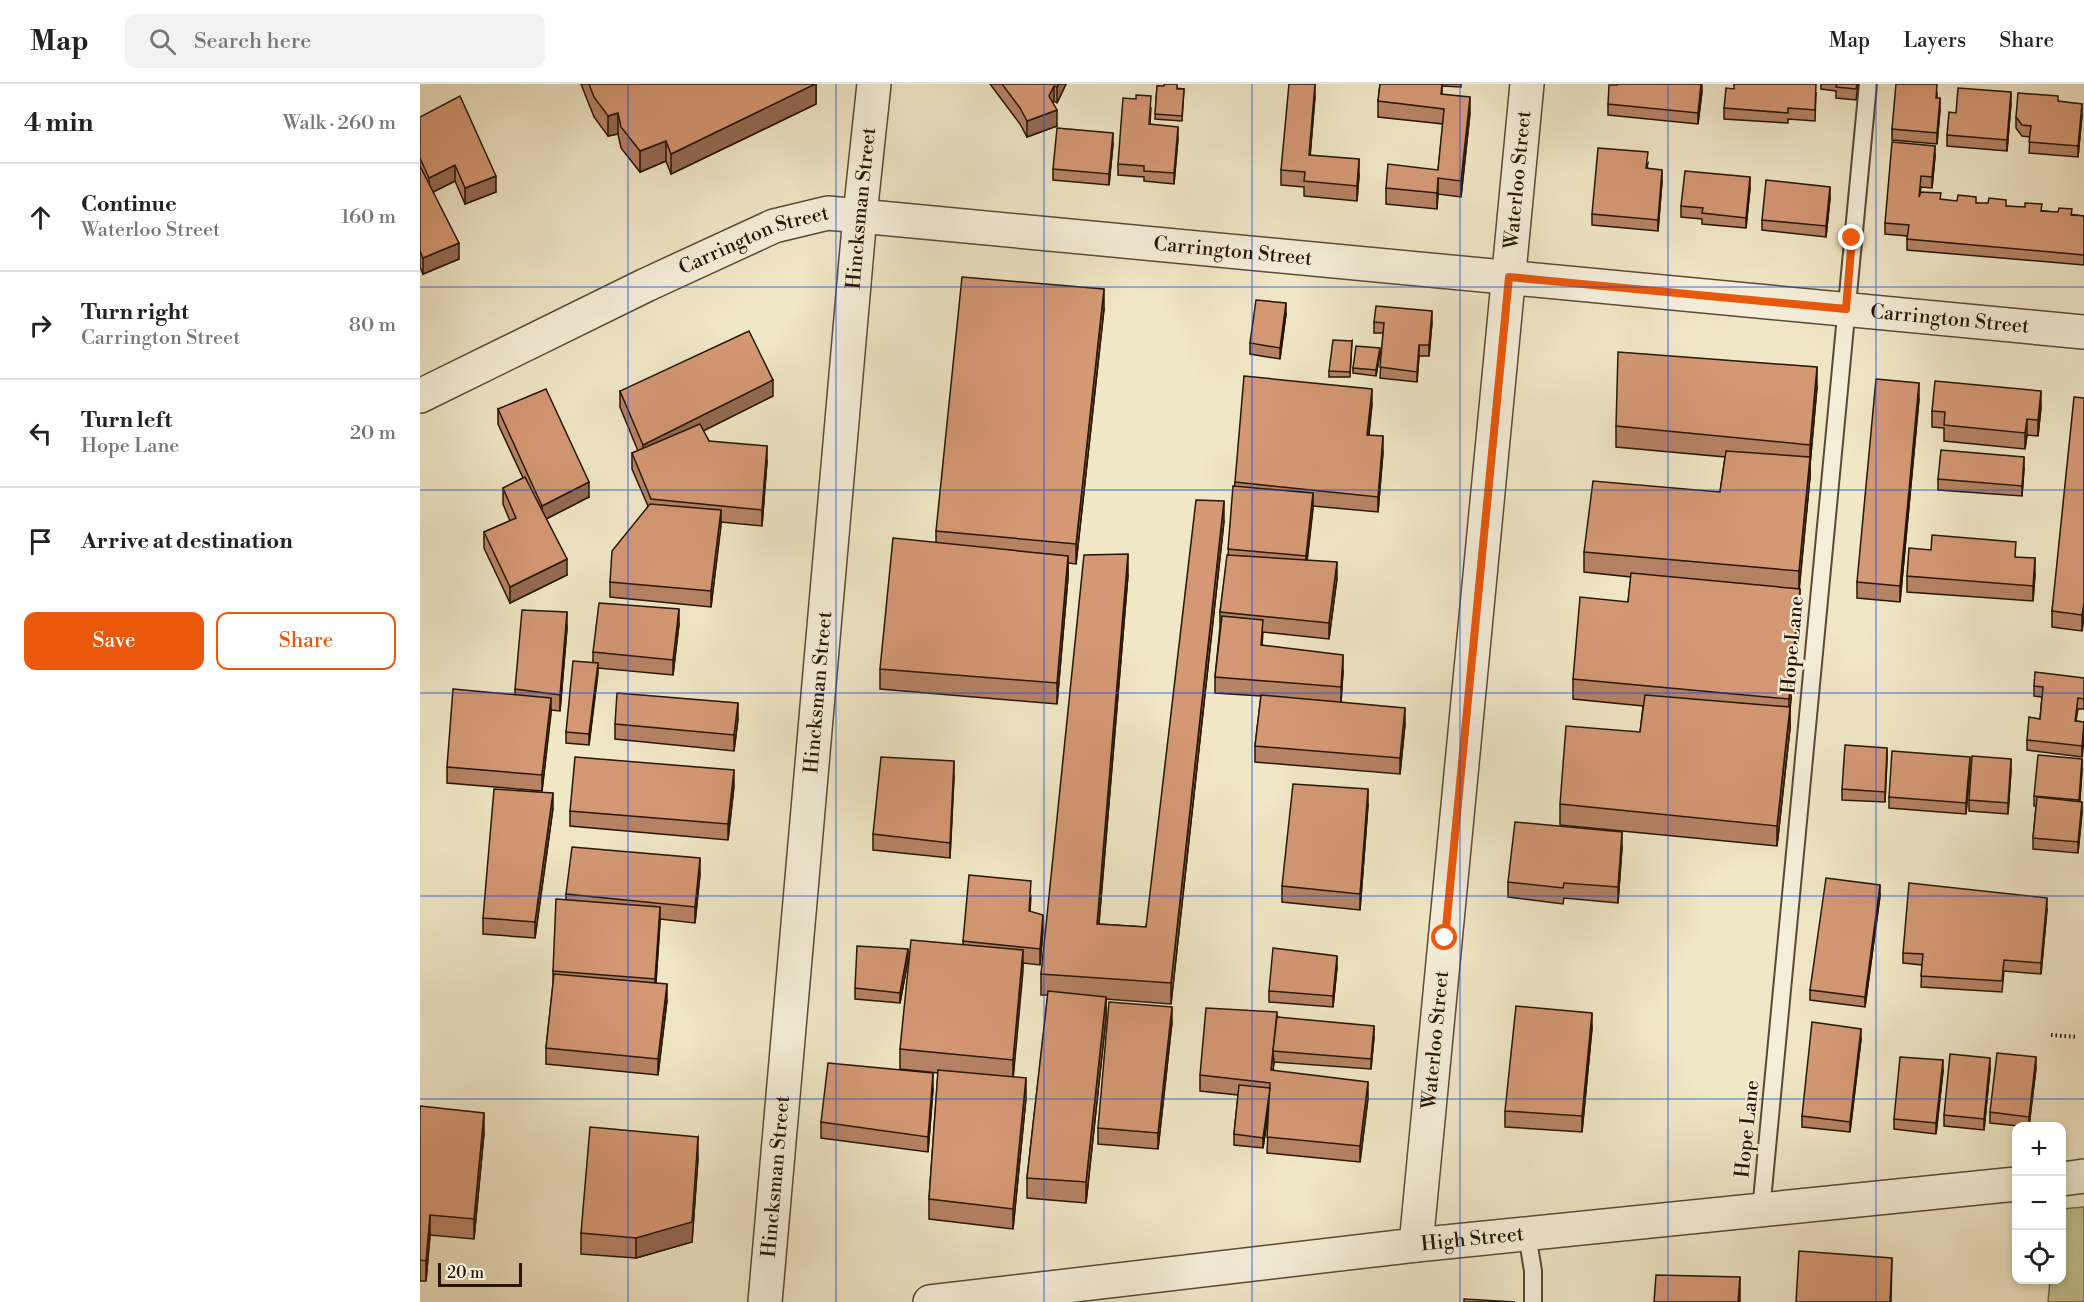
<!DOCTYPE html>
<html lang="en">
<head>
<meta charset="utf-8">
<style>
	:root { --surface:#fff; --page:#f2f2f2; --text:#222; --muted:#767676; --line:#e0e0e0; --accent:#ea580c }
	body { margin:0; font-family:"Libre Bodoni",serif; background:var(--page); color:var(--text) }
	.controls { position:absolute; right:18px; bottom:18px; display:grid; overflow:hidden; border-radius:12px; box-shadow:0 3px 9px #0003 }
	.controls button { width:54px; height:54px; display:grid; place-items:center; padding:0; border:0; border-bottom:2px solid var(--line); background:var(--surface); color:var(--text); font:30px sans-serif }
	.scale { position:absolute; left:18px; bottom:15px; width:84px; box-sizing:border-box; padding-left:6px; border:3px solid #271505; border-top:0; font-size:16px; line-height:21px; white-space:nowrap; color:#271505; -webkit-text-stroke:4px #f5efda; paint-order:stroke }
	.stop { position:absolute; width:18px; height:18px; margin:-14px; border:4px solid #ea580c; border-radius:50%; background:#fff }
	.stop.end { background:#ea580c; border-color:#fff; box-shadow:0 2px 6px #0008 }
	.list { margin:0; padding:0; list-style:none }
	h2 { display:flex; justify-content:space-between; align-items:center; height:78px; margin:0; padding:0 24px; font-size:26px }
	h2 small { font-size:20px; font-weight:400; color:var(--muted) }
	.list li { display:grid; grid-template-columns:39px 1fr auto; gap:18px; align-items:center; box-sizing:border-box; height:108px; padding:0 24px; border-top:2px solid var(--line) }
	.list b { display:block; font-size:22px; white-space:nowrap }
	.list p { margin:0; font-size:20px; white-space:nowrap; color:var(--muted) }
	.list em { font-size:20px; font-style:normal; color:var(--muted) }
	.actions { display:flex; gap:12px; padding:18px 24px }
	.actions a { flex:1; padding:14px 0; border:2px solid var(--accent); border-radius:12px; text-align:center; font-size:21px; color:var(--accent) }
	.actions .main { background:var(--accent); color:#fff }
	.icon { flex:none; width:33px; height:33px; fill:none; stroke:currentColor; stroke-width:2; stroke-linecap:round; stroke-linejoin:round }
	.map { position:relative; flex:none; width:1664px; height:1218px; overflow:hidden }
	header { display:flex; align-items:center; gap:36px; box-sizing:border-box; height:84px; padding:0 30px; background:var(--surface); border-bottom:2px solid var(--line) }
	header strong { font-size:28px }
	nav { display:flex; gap:33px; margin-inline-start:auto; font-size:21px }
	.search { width:420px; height:54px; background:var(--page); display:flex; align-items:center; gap:15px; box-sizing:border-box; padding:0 21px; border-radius:12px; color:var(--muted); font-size:22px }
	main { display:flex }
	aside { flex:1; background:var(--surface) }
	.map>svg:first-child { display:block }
	.green { fill:#c2c390; stroke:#746c4a; stroke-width:1.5 }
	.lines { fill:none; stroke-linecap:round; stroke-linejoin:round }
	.service-casing { stroke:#594a35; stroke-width:20 }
	.minor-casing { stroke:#594a35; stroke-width:36 }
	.path { stroke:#271505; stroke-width:4; stroke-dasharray:1.5 3; stroke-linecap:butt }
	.service { stroke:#f5efda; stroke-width:16 }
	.minor { stroke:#f5efda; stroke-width:33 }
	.wall { fill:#b68364; stroke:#271505; stroke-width:1.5 }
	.shaded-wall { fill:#946a51; stroke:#271505; stroke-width:1.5 }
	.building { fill:#d49874; stroke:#271505; stroke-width:1.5 }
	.route { stroke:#ea580c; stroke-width:8 }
	.grid { fill:none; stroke:#1d4ed8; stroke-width:1.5; stroke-opacity:0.55 }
	.labels { text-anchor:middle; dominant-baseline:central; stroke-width:4.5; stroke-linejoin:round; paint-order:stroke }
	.street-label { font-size:20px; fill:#271505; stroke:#f5efda }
</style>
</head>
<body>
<header>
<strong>Map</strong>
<div class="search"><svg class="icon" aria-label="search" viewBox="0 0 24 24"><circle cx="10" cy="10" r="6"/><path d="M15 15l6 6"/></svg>Search here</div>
<nav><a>Map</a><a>Layers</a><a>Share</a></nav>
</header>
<main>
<aside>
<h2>4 min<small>Walk · 260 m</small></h2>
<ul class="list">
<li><svg class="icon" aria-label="ahead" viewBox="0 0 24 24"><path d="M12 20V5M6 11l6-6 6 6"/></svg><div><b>Continue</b><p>Waterloo Street</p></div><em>160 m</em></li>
<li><svg class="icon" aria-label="right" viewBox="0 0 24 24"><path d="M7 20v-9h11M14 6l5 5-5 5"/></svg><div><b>Turn right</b><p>Carrington Street</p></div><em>80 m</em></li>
<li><svg class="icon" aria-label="left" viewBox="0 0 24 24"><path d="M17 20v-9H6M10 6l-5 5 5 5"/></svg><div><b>Turn left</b><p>Hope Lane</p></div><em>20 m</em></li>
<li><svg class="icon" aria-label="arrive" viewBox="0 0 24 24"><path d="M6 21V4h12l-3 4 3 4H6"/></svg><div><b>Arrive at destination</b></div></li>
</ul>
<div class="actions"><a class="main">Save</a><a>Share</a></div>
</aside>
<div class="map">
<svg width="1664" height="1218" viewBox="0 0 1664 1218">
	<rect width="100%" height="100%" fill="#f0e7c6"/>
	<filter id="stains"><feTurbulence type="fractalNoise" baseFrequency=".00333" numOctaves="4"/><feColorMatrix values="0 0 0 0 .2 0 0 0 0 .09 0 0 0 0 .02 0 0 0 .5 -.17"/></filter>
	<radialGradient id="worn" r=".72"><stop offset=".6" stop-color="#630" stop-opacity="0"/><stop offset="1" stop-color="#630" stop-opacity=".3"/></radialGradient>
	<!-- green -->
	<polygon class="green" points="1664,1123 1664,1218 1628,1218 1630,1196 1642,1196 1642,1125"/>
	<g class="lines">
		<defs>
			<g id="service">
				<polyline points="1341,1127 1448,0"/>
				<polyline points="1107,1150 1113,1187 1113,1218"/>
			</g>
			<g id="minor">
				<path id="s1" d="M 0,312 L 226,201 L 354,142 L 408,129 L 1664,248"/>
				<polyline points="1642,1095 1664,1092"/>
				<path id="s2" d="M 996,1161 L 1107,0"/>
				<path id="s3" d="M 345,1218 L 440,131 L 454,0"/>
				<path id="s4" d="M 510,1218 L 996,1161 L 1596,1100"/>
			</g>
		</defs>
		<!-- service casing -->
		<use href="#service" class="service-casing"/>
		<!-- minor casing -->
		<use href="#minor" class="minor-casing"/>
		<!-- path -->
		<polyline class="path" points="1631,951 1657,953"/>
		<!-- service -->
		<use href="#service" class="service"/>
		<!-- minor -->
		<use href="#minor" class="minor"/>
	</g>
	<!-- wall -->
	<g class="wall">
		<polygon points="161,0 396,0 396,20 251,90 246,77 220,88 201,64 198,50 188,52 174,33"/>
		<polygon points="570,0 646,0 637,19 634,17 633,19 637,42 607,53 600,40"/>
		<polygon points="960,0 1041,0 1041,3 1022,2 1022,10 1050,29 1041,113 1018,110 1017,125 966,120 966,104 1018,86 1023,40 958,33 958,17"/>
		<polygon points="1401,0 1438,0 1436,16 1416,14 1416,7 1401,5"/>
		<polygon points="737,2 764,5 762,37 735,35"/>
		<polygon points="1282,7 1278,40 1188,31 1188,20"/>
		<polygon points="1396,9 1395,37 1368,35 1368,39 1304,35 1304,24"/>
		<polygon points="1517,9 1517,14 1520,25 1517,60 1472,56 1472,45"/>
		<polygon points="895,12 890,71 939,91 937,117 884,112 884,103 861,101 861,86"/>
		<polygon points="1638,17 1662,31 1658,73 1609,69 1610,53 1602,52 1596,44 1596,33"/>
		<polygon points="1591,19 1587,67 1527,62 1527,51 1536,29"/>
		<polygon points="731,23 730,41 758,54 754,100 724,97 724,93 698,91 698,80"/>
		<polygon points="0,33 76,108 45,120 35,97 13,108 39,175 3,190 0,183"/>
		<polygon points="693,60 689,101 633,96 633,85"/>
		<polygon points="1515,72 1512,104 1501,103 1500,110 1521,116 1586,122 1664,132 1664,181 1487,166 1487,152 1465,150 1465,139"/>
		<polygon points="1228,79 1227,85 1242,97 1238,147 1172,141 1172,130"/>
		<polygon points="1330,104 1326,144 1282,140 1282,135 1261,133 1261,122"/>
		<polygon points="1410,114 1406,153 1342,146 1342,136"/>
		<polygon points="684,225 656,480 648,479 648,493 637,620 460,605 460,585 516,459 516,447"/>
		<polygon points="866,230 860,275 830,270 830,259"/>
		<polygon points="954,238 1012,238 1009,272 999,272 997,298 960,294 963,249 954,249"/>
		<polygon points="932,257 930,293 909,293 909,287"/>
		<polygon points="960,269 956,292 933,289 933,284"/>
		<polygon points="1397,303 1390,381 1390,393 1379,504 1380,525 1370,623 1370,644 1357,762 1140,741 1140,720 1220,648 1223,622 1153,615 1153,595 1208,518 1211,493 1164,488 1164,468 1300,408 1305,373 1196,363 1196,342"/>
		<polygon points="200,307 353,312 283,347 289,357 347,377 342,442 301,438 291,523 190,513 190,498 228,422 212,385 212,369 218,367 200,323"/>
		<polygon points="1664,314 1664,534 1662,547 1632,543 1632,527"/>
		<polygon points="1499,315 1480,518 1437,514 1437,498"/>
		<polygon points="952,320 949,351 963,368 958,428 893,422 887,476 917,494 909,555 843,548 842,561 923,587 921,618 985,640 980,690 835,678 835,662 841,612 795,609 795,593 800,543 800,528 808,471 815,398"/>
		<polygon points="1621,323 1618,352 1607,351 1605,365 1524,357 1524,344 1512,343 1512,327"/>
		<polygon points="78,325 169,413 126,435 147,491 90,519 64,464 64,448 90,437 83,420 83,404 103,394 78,340"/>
		<polygon points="1604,384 1602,412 1518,406 1518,395"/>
		<polygon points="804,437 751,920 686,915 686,934 666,1119 607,1114 607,1094 628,911 621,911 621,890 708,491 679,840 726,843"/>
		<polygon points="1511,466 1596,473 1615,490 1613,517 1487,508 1487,492"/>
		<polygon points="259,540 253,591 178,584 169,661 146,659 146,648 173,579 173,568"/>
		<polygon points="147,544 140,627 131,626 122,707 27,699 27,683 95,611 95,605"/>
		<polygon points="1664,594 1664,625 1658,625 1656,637 1664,638 1662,673 1607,666 1607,656 1620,635 1622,613 1614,612 1614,602"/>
		<polygon points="318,635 314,667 195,655 195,640"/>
		<polygon points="1467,674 1465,718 1422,716 1422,705"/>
		<polygon points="1550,684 1546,730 1469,724 1469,713"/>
		<polygon points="1662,685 1660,717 1662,728 1658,769 1613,765 1613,754 1616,722 1614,722 1614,712"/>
		<polygon points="1591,686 1588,730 1549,727 1549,716"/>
		<polygon points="534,692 530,774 453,766 453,750"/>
		<polygon points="314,702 308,756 150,742 150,727"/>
		<polygon points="948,721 940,826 862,818 862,802"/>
		<polygon points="133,724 115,854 63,850 63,834"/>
		<polygon points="1202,763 1198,819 1144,814 1143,820 1088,813 1088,798"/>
		<polygon points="280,790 275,839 240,835 236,899 247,916 238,991 126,980 126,964 133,900 133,887 146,816 146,810"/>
		<polygon points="611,812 610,828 623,846 620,881 603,879 593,993 606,1014 593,1145 509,1135 509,1115 518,989 480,985 480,965 543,861 543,857"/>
		<polygon points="1460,812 1445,923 1390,916 1390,906"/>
		<polygon points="1627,825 1621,890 1584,887 1582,908 1501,903 1502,881 1483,879 1483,869"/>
		<polygon points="488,876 480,919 435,915 435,904"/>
		<polygon points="917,883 913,923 849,918 849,907"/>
		<polygon points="857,933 954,953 951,985 854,978 853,986 948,1014 940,1078 847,1069 849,1026 843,1064 814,1061 814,1050 818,1011 780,1007 780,991"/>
		<polygon points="752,938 738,1065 678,1060 678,1044"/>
		<polygon points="1172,944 1162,1048 1085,1043 1085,1027"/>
		<polygon points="1441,955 1430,1048 1382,1043 1382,1032"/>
		<polygon points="1616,984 1609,1042 1599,1042 1570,1039 1570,1028"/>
		<polygon points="1570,985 1564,1046 1524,1042 1524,1031"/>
		<polygon points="1523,987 1516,1050 1474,1045 1474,1035"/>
		<polygon points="513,1005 508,1068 401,1054 401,1038"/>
		<polygon points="0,1022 64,1049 54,1155 10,1151 6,1197 0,1197"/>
		<polygon points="278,1074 272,1158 216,1174 161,1170 161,1149"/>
	</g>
	<!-- shaded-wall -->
	<g class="shaded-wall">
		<polygon points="395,0 396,0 396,20 251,90 251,70"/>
		<polygon points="639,0 646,0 637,19 637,3"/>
		<polygon points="895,0 895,12 889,86 889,71"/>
		<polygon points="1282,0 1282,7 1278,40 1278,29"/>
		<polygon points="634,2 634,17 629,28 629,12"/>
		<polygon points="1591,8 1591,19 1587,67 1587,56"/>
		<polygon points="1050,13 1050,29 1041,113 1041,97"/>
		<polygon points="1520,14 1520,25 1517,60 1517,49"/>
		<polygon points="1662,20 1662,31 1658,73 1658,62"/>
		<polygon points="637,26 637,42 607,53 607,37"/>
		<polygon points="198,29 198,50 188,52 188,32"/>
		<polygon points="758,43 758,54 754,100 754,89"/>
		<polygon points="693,49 693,60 689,101 689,90"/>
		<polygon points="246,57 246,77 220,88 220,67"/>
		<polygon points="1515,62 1515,72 1512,104 1512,93"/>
		<polygon points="939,75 939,91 937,117 937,102"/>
		<polygon points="35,81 35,97 9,110 9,94"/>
		<polygon points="1242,86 1242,97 1238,147 1238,136"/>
		<polygon points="76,92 76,108 45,120 45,104"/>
		<polygon points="1330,93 1330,104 1326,144 1326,134"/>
		<polygon points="1018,94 1018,110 1017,125 1017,109"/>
		<polygon points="1410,103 1410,114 1406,153 1406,142"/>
		<polygon points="39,159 39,175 3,190 3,174"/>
		<polygon points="684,205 684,225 656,480 656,460"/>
		<polygon points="866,219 866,230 860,275 860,264"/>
		<polygon points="1012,227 1012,238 1009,272 1009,261"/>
		<polygon points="999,261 999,272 997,298 997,288"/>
		<polygon points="960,264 960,269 956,292 956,286"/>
		<polygon points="1397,283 1397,303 1390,381 1390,361"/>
		<polygon points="353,296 353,312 223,377 223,361"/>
		<polygon points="1499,299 1499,315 1480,518 1480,502"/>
		<polygon points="952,305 952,320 947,366 947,351"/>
		<polygon points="1621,307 1621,323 1618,352 1618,336"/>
		<polygon points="1607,335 1607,351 1605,365 1605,349"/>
		<polygon points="963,352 963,368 958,428 958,413"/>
		<polygon points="347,362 347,377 342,442 342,426"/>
		<polygon points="1390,373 1390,393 1379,508 1379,487"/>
		<polygon points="1604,373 1604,384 1602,412 1602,402"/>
		<polygon points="169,398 169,413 122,437 122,422"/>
		<polygon points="893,409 893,425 886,487 886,472"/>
		<polygon points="804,417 804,437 751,920 751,899"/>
		<polygon points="301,426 301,442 291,523 291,507"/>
		<polygon points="708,470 708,491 677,861 677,840"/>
		<polygon points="648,472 648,493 637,620 637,599"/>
		<polygon points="1615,474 1615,490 1613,517 1613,502"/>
		<polygon points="147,475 147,491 90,519 90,503"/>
		<polygon points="917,478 917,494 909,555 909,539"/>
		<polygon points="1380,505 1380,525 1369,636 1369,615"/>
		<polygon points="1663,519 1663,534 1662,547 1662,531"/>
		<polygon points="259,525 259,540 253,591 253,576"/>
		<polygon points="147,528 147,544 140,627 140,611"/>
		<polygon points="923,571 923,587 921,619 921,603"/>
		<polygon points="178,579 178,590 169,661 169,650"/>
		<polygon points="131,614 131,630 122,707 122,691"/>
		<polygon points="318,619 318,635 314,667 314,651"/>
		<polygon points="1370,623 1370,644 1357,762 1357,742"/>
		<polygon points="985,624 985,640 980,690 980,674"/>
		<polygon points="1664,646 1664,656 1662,673 1662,662"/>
		<polygon points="1467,664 1467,674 1465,718 1465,708"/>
		<polygon points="1550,673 1550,684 1546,730 1546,719"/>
		<polygon points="1591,675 1591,686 1588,730 1588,719"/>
		<polygon points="1662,675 1662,685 1659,726 1659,716"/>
		<polygon points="534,677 534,692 530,774 530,759"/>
		<polygon points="314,686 314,702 308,756 308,740"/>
		<polygon points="948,705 948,721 940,826 940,810"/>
		<polygon points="133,709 133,724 115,854 115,838"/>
		<polygon points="1662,718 1662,728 1658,769 1658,758"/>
		<polygon points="1202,748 1202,763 1198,819 1198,803"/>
		<polygon points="280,774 280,790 275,839 275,823"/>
		<polygon points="1460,801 1460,812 1445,923 1445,913"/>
		<polygon points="1627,814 1627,825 1621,890 1621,879"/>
		<polygon points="240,823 240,839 235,911 235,895"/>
		<polygon points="623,831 623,846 620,881 620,865"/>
		<polygon points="488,865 488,876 480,919 480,909"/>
		<polygon points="603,866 603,887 593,996 593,976"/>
		<polygon points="917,872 917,883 913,923 913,912"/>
		<polygon points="247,900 247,916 238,991 238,975"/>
		<polygon points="686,913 686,934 666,1119 666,1098"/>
		<polygon points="752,923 752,938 738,1065 738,1049"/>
		<polygon points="857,928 857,944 853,967 854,978 851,1002 851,986"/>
		<polygon points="1172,929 1172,944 1162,1048 1162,1032"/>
		<polygon points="954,942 954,953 951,985 951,975"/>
		<polygon points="1441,945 1441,955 1430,1048 1430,1038"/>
		<polygon points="1616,973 1616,984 1609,1042 1609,1033"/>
		<polygon points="1570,974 1570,985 1564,1046 1564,1035"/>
		<polygon points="1523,976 1523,987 1516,1050 1516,1039"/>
		<polygon points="513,989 513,1005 508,1068 508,1053"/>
		<polygon points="606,994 606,1014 593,1145 593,1125"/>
		<polygon points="948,998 948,1014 940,1078 940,1062"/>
		<polygon points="850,1004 850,1015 843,1064 843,1054"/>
		<polygon points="64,1029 64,1049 54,1155 54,1135"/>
		<polygon points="278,1053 278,1074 272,1158 216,1174 216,1154"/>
		<polygon points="10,1131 10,1151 6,1197 6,1177"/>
		<polygon points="1472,1174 1471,1218 1470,1218"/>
		<polygon points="1320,1193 1320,1218 1318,1218"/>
	</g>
	<!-- building -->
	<g class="building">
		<polygon points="169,0 395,0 251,70 246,57 220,67 201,43 198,29 188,32 174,13"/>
		<polygon points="582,0 639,0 637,3 634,2 629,12 637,26 607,37 600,24"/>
		<polygon points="744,0 757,0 757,5 764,5 762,32 735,30 737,2 744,2"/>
		<polygon points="869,0 895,0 889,71 939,75 937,102 884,97 885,88 861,86"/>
		<polygon points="960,0 1022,0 1021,10 1050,13 1041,97 1018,94 1017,109 966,104 968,80 1018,86 1024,25 958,17"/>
		<polygon points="1197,0 1281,0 1278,29 1188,20 1189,1 1197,1"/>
		<polygon points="1314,0 1396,0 1395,26 1368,24 1368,29 1304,24 1306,4 1314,5"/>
		<polygon points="1417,0 1437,0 1436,5 1416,3"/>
		<polygon points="1476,0 1517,0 1516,14 1520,14 1517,49 1472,45"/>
		<polygon points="1538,4 1591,8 1587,56 1527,51 1529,28 1536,29"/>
		<polygon points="1598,9 1638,12 1638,17 1662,20 1658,62 1609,58 1611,42 1602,41 1596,33"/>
		<polygon points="716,11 731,12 729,40 758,43 754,89 724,87 724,82 698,80 703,14 716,15"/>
		<polygon points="40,12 76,92 45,104 35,81 9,94 0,74 0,33"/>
		<polygon points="637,44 693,49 689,90 633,85"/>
		<polygon points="1472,58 1515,62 1512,93 1501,92 1499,113 1501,108 1521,109 1520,115 1537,117 1538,111 1556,113 1556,119 1568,119 1569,114 1586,116 1586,122 1605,123 1605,119 1622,120 1621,127 1638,128 1639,124 1652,125 1651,131 1664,132 1664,171 1487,155 1489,141 1465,139"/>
		<polygon points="1178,64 1228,68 1226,84 1242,86 1238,136 1172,130"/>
		<polygon points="0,82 39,159 3,174 0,167"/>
		<polygon points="1265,87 1330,93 1326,134 1282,129 1283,124 1261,122"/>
		<polygon points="1346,96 1410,103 1406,142 1342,136"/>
		<polygon points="542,193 684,205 656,460 516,447"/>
		<polygon points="836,216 866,219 860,264 830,259"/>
		<polygon points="956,222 1012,227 1009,261 999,261 997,288 960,283 964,239 954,238"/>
		<polygon points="329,247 353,296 223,361 200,307"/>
		<polygon points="913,256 932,257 930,288 909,287"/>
		<polygon points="936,262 960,264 956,286 933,284"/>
		<polygon points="1198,268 1397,283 1390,361 1196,342"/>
		<polygon points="824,292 952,305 947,351 963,352 958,413 815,398"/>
		<polygon points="1456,295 1499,299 1480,502 1437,498"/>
		<polygon points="1515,297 1621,307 1618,336 1607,335 1605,349 1524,341 1525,328 1512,327"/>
		<polygon points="126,305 169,398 122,422 78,325"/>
		<polygon points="1654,313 1664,314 1664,519 1662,531 1632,527"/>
		<polygon points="280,340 289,357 347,362 342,426 231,415 212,369"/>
		<polygon points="1521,366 1604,373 1602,402 1518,395"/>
		<polygon points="1306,367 1390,373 1379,487 1164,468 1173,397 1300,408"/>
		<polygon points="105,393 147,475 90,503 64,448 96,434 83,404"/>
		<polygon points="813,402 893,409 886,472 808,465"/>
		<polygon points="776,416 804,417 751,899 621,890 664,471 708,470 677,840 726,843"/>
		<polygon points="230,420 301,426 291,507 190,498 192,467"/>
		<polygon points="1512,451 1596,458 1595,473 1615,474 1613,502 1487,492 1489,464 1511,466"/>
		<polygon points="473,454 648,472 637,599 460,585"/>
		<polygon points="807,471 917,478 909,539 800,528"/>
		<polygon points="1211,489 1380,505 1369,615 1153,595 1160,513 1208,518"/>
		<polygon points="179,519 259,525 253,576 173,568"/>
		<polygon points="102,526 147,528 140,611 95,605"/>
		<polygon points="802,532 843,536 841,561 923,571 921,603 795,593"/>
		<polygon points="153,577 178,579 169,650 146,648"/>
		<polygon points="1615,588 1664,594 1664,615 1658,614 1655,637 1664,638 1662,662 1607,656 1609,633 1620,635 1623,603 1614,602"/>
		<polygon points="33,605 131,614 122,691 27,683"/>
		<polygon points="197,609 318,619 314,651 195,640"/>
		<polygon points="841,611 985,624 980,674 835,662"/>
		<polygon points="1225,611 1370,623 1357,742 1140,720 1146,642 1220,648"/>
		<polygon points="1425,661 1467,664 1465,708 1422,705"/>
		<polygon points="1472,667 1550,673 1546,719 1469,713"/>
		<polygon points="1618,671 1662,675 1659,716 1614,712"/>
		<polygon points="1552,672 1591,675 1588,719 1549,716"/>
		<polygon points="155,673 314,686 308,740 150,727"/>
		<polygon points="461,673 534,677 530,759 453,750"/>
		<polygon points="873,700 948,705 940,810 862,802"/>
		<polygon points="74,705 133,709 115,838 63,834"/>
		<polygon points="1617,713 1662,718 1658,758 1613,754"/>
		<polygon points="1095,738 1202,748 1198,803 1144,799 1143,804 1088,798"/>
		<polygon points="152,763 280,774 275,823 146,810"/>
		<polygon points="549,791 611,797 609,827 623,831 620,865 543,857"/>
		<polygon points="1406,794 1460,801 1445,913 1390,906"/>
		<polygon points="1489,799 1627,814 1621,879 1584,876 1582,897 1501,892 1503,870 1483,869"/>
		<polygon points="136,815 240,823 235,895 133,887"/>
		<polygon points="491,856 603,866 593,976 480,965"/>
		<polygon points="437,862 488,865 480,909 435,904"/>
		<polygon points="853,864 917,872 913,912 849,907"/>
		<polygon points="134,890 247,900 238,975 126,964"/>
		<polygon points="628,907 686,913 666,1098 607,1094"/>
		<polygon points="689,918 752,923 738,1049 678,1044"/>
		<polygon points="1096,922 1172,929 1162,1032 1085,1027"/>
		<polygon points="786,924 857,928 851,986 948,998 940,1062 847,1053 850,999 780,991"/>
		<polygon points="857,933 954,942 951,975 853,967"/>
		<polygon points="1392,938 1441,945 1430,1038 1382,1032"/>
		<polygon points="1577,969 1616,973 1609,1033 1570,1028"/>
		<polygon points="1530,970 1570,974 1564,1035 1524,1031"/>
		<polygon points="1480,973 1523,976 1516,1039 1474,1035"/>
		<polygon points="408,979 513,989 508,1053 401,1038"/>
		<polygon points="518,986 606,994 593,1125 509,1115"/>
		<polygon points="819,1001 850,1004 843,1054 814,1050"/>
		<polygon points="0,1022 64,1029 54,1135 10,1131 6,1177 0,1176"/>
		<polygon points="170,1043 278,1053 272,1138 216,1154 161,1149"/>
		<polygon points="1379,1167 1472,1174 1470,1218 1376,1218"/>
		<polygon points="1236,1191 1320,1193 1318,1218 1234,1218"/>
		<polygon points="1044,1215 1095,1218 1044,1218"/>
	</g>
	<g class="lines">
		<!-- route -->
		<polyline class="route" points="1025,854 1089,193 1426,225 1432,154"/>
	</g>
	<!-- grid -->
	<path class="grid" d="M 208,0 L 208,1218M 416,0 L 416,1218M 624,0 L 624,1218M 832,0 L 832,1218M 1040,0 L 1040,1218M 1248,0 L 1248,1218M 1456,0 L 1456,1218M 0,203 L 1664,203M 0,406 L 1664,406M 0,609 L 1664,609M 0,812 L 1664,812M 0,1015 L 1664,1015"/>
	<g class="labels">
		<!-- street labels -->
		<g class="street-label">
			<text stroke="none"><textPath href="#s2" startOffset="1070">Waterloo Street</textPath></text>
			<text stroke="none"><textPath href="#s3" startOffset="1098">Hincksman Street</textPath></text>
			<text stroke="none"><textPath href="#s1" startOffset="369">Carrington Street</textPath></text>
			<text stroke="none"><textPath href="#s1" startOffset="855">Carrington Street</textPath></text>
			<text stroke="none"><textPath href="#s1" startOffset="1575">Carrington Street</textPath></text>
			<text transform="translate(1373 561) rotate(-85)">Hope Lane</text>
			<text stroke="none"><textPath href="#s3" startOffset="612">Hincksman Street</textPath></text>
			<text stroke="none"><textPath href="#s2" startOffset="206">Waterloo Street</textPath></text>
			<text transform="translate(1328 1045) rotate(-84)">Hope Lane</text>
			<text stroke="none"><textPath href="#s3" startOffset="126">Hincksman Street</textPath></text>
			<text stroke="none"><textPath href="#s4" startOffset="546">High Street</textPath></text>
		</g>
	</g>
	<rect width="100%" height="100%" filter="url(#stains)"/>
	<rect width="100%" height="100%" fill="url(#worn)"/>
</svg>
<div class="controls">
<button>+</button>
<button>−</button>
<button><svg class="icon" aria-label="locate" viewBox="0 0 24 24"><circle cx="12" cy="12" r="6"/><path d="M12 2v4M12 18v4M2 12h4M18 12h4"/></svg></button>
</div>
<div class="scale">20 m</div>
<div class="stop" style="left:1025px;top:854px"></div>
<div class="stop end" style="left:1432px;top:154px"></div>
</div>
</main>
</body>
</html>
